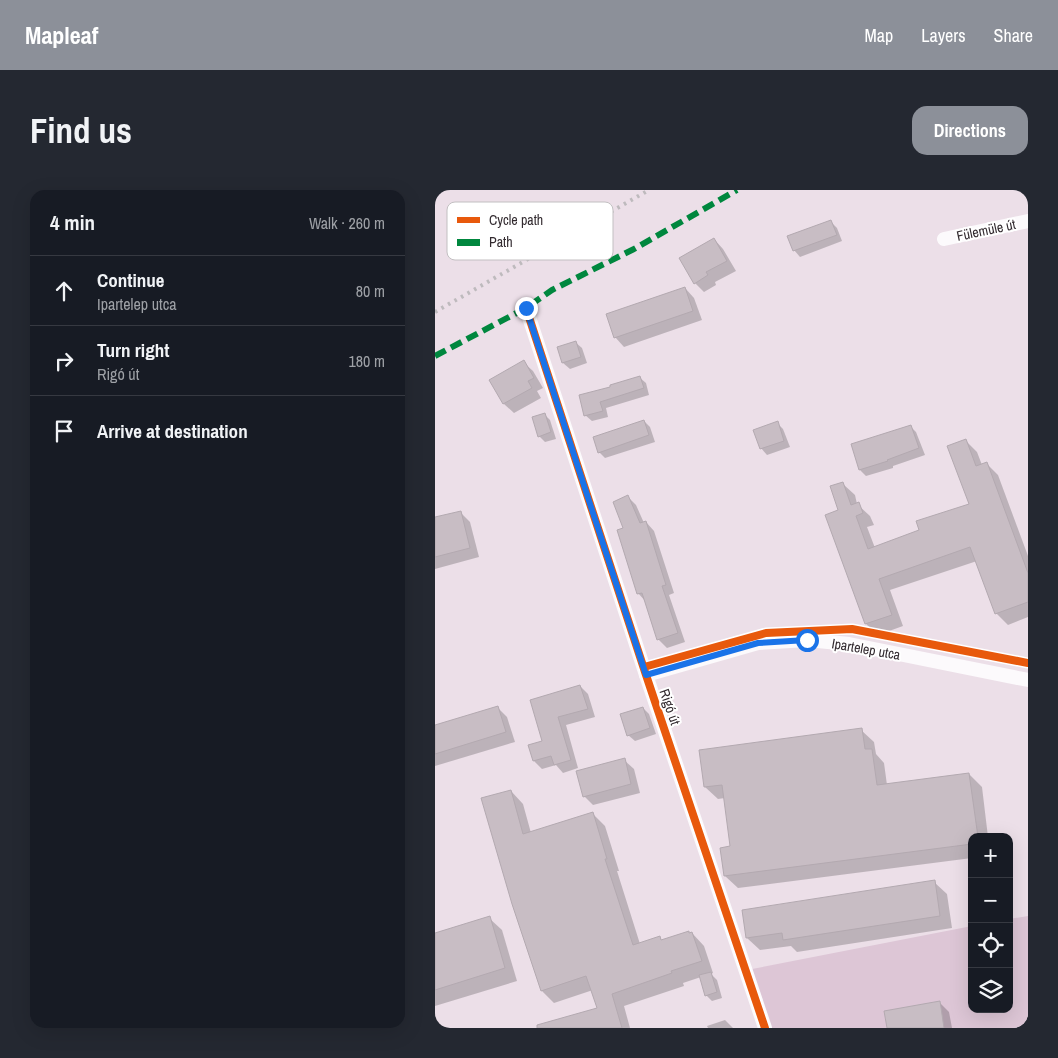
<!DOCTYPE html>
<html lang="en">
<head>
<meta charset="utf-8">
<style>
	:root { --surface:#171b24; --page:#242831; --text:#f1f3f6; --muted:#9ea1a6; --line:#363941; --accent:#8c9099 }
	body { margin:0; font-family:"Archivo Narrow",sans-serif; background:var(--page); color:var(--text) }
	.controls { position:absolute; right:15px; bottom:15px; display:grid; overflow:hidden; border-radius:10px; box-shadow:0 5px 20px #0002 }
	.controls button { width:45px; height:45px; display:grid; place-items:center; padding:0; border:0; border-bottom:1px solid var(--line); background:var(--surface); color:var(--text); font:25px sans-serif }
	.stop { position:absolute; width:15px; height:15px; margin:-11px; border:4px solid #1a73e8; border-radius:50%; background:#fff }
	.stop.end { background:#1a73e8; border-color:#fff; box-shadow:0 1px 5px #0008 }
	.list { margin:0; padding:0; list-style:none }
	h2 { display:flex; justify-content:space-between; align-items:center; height:65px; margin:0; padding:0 20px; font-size:21px }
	h2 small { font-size:16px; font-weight:400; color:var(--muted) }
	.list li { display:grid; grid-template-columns:32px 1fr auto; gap:15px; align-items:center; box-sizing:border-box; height:70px; padding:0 20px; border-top:1px solid var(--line) }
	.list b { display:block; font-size:19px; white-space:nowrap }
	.list p { margin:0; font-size:16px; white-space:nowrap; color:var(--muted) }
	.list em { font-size:16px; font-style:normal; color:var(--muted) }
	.icon { flex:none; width:28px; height:28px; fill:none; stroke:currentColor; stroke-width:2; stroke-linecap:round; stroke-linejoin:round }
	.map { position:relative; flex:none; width:593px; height:838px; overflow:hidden; border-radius:15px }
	header { display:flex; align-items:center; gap:30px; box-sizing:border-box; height:70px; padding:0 25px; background:var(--accent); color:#fff }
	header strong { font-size:24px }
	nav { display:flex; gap:28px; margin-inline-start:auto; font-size:18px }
	.intro { display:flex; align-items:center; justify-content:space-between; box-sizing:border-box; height:120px; padding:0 30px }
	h1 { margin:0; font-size:35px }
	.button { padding:12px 22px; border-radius:15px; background:var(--accent); color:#fff; font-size:18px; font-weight:700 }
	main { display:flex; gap:30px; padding:0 30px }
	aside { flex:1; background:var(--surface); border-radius:15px; box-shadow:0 5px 20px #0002 }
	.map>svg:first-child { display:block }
	.green { fill:#ddc6d6 }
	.shadow { fill:#0003 }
	.building { fill:#c8bdc4; stroke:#b3a9b0 }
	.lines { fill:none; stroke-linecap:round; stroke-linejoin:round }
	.minor { stroke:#fcfafc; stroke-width:14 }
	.rail { stroke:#bebabd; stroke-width:4; stroke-dasharray:2.5 5; stroke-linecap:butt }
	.quiet { stroke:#00873e; stroke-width:6; stroke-dasharray:12 6; stroke-linecap:butt }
	.cycleway-casing { stroke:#fff; stroke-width:11 }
	.cycleway { stroke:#e8590c; stroke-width:8 }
	.route { stroke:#1a73e8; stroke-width:6 }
	.labels { text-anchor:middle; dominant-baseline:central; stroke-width:4; stroke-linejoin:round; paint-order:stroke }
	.street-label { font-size:14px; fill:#322a2f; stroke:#fff }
	.key { fill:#fff; stroke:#c2bfc1; stroke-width:1 }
	.key-label { font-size:14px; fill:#322a2f }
</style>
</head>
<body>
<header>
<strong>Mapleaf</strong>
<nav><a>Map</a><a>Layers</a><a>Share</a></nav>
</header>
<div class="intro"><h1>Find us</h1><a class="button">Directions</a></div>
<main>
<aside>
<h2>4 min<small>Walk · 260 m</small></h2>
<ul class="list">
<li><svg class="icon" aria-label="ahead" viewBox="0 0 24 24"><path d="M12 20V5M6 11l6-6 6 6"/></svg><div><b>Continue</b><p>Ipartelep utca</p></div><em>80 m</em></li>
<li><svg class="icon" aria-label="right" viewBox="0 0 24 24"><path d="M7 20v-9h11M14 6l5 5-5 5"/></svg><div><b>Turn right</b><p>Rigó út</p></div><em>180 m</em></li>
<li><svg class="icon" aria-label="arrive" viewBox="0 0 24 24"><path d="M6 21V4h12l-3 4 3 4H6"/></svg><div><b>Arrive at destination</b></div></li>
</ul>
</aside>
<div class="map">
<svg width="593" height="838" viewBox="0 0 593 838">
	<rect width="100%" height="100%" fill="#ecdfe8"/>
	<!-- green -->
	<polygon class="green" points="593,726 593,838 335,838 317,779 537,736 537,819 574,819 574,729"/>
	<!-- shadow -->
	<g class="shadow">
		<polygon points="396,32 402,38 407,51 365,67 359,60"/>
		<polygon points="279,49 288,59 301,81 280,92 281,95 269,102 260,93"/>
		<polygon points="250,98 259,108 267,130 189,157 180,147"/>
		<polygon points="140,152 147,158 152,173 135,179 128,173 123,158"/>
		<polygon points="88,172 98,181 108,198 102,201 106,208 79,223 69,214 56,190"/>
		<polygon points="204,187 211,193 214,205 171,218 173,227 157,231 150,225 177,197"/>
		<polygon points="109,224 115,230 121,249 110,252 104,246"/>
		<polygon points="209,231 215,237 220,252 170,268 164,262"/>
		<polygon points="342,233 348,239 355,257 332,265 326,258"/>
		<polygon points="475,236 481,242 490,265 458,276 458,278 431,286 425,280"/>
		<polygon points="531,251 542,262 547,275 551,273 563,285 593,366 593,427 573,435 561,423 542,371 455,400 468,436 443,445 431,434 392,326 404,321 408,294 420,305 422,314 435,326 439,335 432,337 440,358 486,341 535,315"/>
		<polygon points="193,307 201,315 209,333 211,332 219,341 239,403 234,405 250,452 232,458 223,449 211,412 203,403 190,339"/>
		<polygon points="25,322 35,332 44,367 0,379 0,329"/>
		<polygon points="145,496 153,504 160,527 131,535 143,578 128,583 121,575 107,579 99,571 109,551 97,510"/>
		<polygon points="62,517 72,527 80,552 0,576 0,536"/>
		<polygon points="208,518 214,524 221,544 200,551 193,545"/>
		<polygon points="426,540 439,552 441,564 449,573 452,595 534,584 547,597 553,647 537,647 537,668 303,698 290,686 296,657 290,608 283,609 270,597"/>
		<polygon points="189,570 199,579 205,603 158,615 149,606"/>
		<polygon points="76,601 88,614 96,643 158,624 170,636 184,681 182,681 205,754 224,748 227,751 257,743 269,756 278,783 276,784 282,790 287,808 277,811 271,805 266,787 248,793 249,796 189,816 195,838 117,838 164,818 158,800 119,813 107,801"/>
		<polygon points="499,692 512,704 517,738 362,762 356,756 325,760 312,748"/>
		<polygon points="54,728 67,740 82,791 0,816 0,744"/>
		<polygon points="504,812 514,822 517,838 452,838"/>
		<polygon points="290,830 298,838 273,838 272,836"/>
	</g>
	<!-- building -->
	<g class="building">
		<polygon points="396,30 402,45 358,61 352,46"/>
		<polygon points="279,48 292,71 271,82 273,85 259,94 244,68"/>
		<polygon points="250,97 258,121 179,148 171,124"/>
		<polygon points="141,151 146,167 127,173 122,157"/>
		<polygon points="89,170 99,188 93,191 97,198 68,214 54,190"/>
		<polygon points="205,186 209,198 165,212 168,221 149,226 144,205 175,197 175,195"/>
		<polygon points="110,223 116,242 103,247 97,227"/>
		<polygon points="209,230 214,245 163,263 158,247"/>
		<polygon points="343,231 349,251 325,259 318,240"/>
		<polygon points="476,235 484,258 452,270 453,271 424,280 416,254"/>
		<polygon points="531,249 541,276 552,272 593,383 593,412 560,424 535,357 444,389 457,425 430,434 390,325 403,320 395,296 408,292 416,315 424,312 428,323 421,326 433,359 484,340 481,331 534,314 512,256"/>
		<polygon points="193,305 205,333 211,331 231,395 227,396 243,443 222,450 207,403 202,404 182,340 188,338 178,312"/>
		<polygon points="26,321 35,358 0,367 0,327"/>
		<polygon points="145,495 153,519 123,527 136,570 119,575 116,566 98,571 93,555 107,551 95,510"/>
		<polygon points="63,516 71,542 0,564 0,535"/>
		<polygon points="208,517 215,538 192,546 185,524"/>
		<polygon points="427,538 430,559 437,559 442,595 534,583 543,647 537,647 537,654 289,686 285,658 295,656 287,595 269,597 264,560"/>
		<polygon points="190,568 196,594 148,607 141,581"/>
		<polygon points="76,600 88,644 158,622 172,669 170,669 198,755 225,746 226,750 254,741 254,743 257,742 267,771 236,781 237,783 177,804 187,838 102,838 102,835 162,818 151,786 106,801 77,714 46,608"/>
		<polygon points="500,690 505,726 348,750 347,743 311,748 307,720"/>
		<polygon points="55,726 70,778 0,800 0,743"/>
		<polygon points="276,782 282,802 270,806 264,785"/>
		<polygon points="505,811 509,838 452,838 449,821"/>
	</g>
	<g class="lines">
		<!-- minor -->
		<g class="minor">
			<polyline points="509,49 593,31"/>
			<polyline points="91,118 211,485 330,838"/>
			<polyline points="211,485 323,453 372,450 414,454 593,490"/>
		</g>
		<!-- rail -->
		<polyline class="rail" points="0,122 214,0"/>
		<!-- quiet -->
		<polyline class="quiet" points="0,166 91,118 117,100 199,59 302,0"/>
		<defs>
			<g id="cycleway">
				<polyline points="91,118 211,485 330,838"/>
				<polyline points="209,477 331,443 417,439 593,473"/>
			</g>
		</defs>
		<!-- cycleway casing -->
		<use href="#cycleway" class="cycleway-casing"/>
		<!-- cycleway -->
		<use href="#cycleway" class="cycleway"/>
	</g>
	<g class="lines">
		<!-- route -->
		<polyline class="route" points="91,118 211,485 323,453 372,450"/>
	</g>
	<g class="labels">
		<!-- street labels -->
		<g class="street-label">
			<text transform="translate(551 40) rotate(-12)">Fülemüle út</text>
			<text transform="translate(431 459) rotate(10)">Ipartelep utca</text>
			<text transform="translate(235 517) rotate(71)">Rigó út</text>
		</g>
	</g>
	<!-- legend -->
	<rect x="12" y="12" width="166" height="58" rx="8" class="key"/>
	<rect x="22" y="27" width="23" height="6" fill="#e8590c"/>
	<rect x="22" y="49" width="23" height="7" fill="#00873e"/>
	<g class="key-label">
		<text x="54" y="35">Cycle path</text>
		<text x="54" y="57">Path</text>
	</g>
</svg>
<div class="controls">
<button>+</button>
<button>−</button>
<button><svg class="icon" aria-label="locate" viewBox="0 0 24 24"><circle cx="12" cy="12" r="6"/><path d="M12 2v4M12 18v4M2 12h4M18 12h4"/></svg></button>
<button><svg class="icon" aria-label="layers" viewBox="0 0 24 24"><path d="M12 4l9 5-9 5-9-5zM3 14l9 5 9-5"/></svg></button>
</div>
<div class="stop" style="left:372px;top:450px"></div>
<div class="stop end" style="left:91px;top:118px"></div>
</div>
</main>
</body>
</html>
